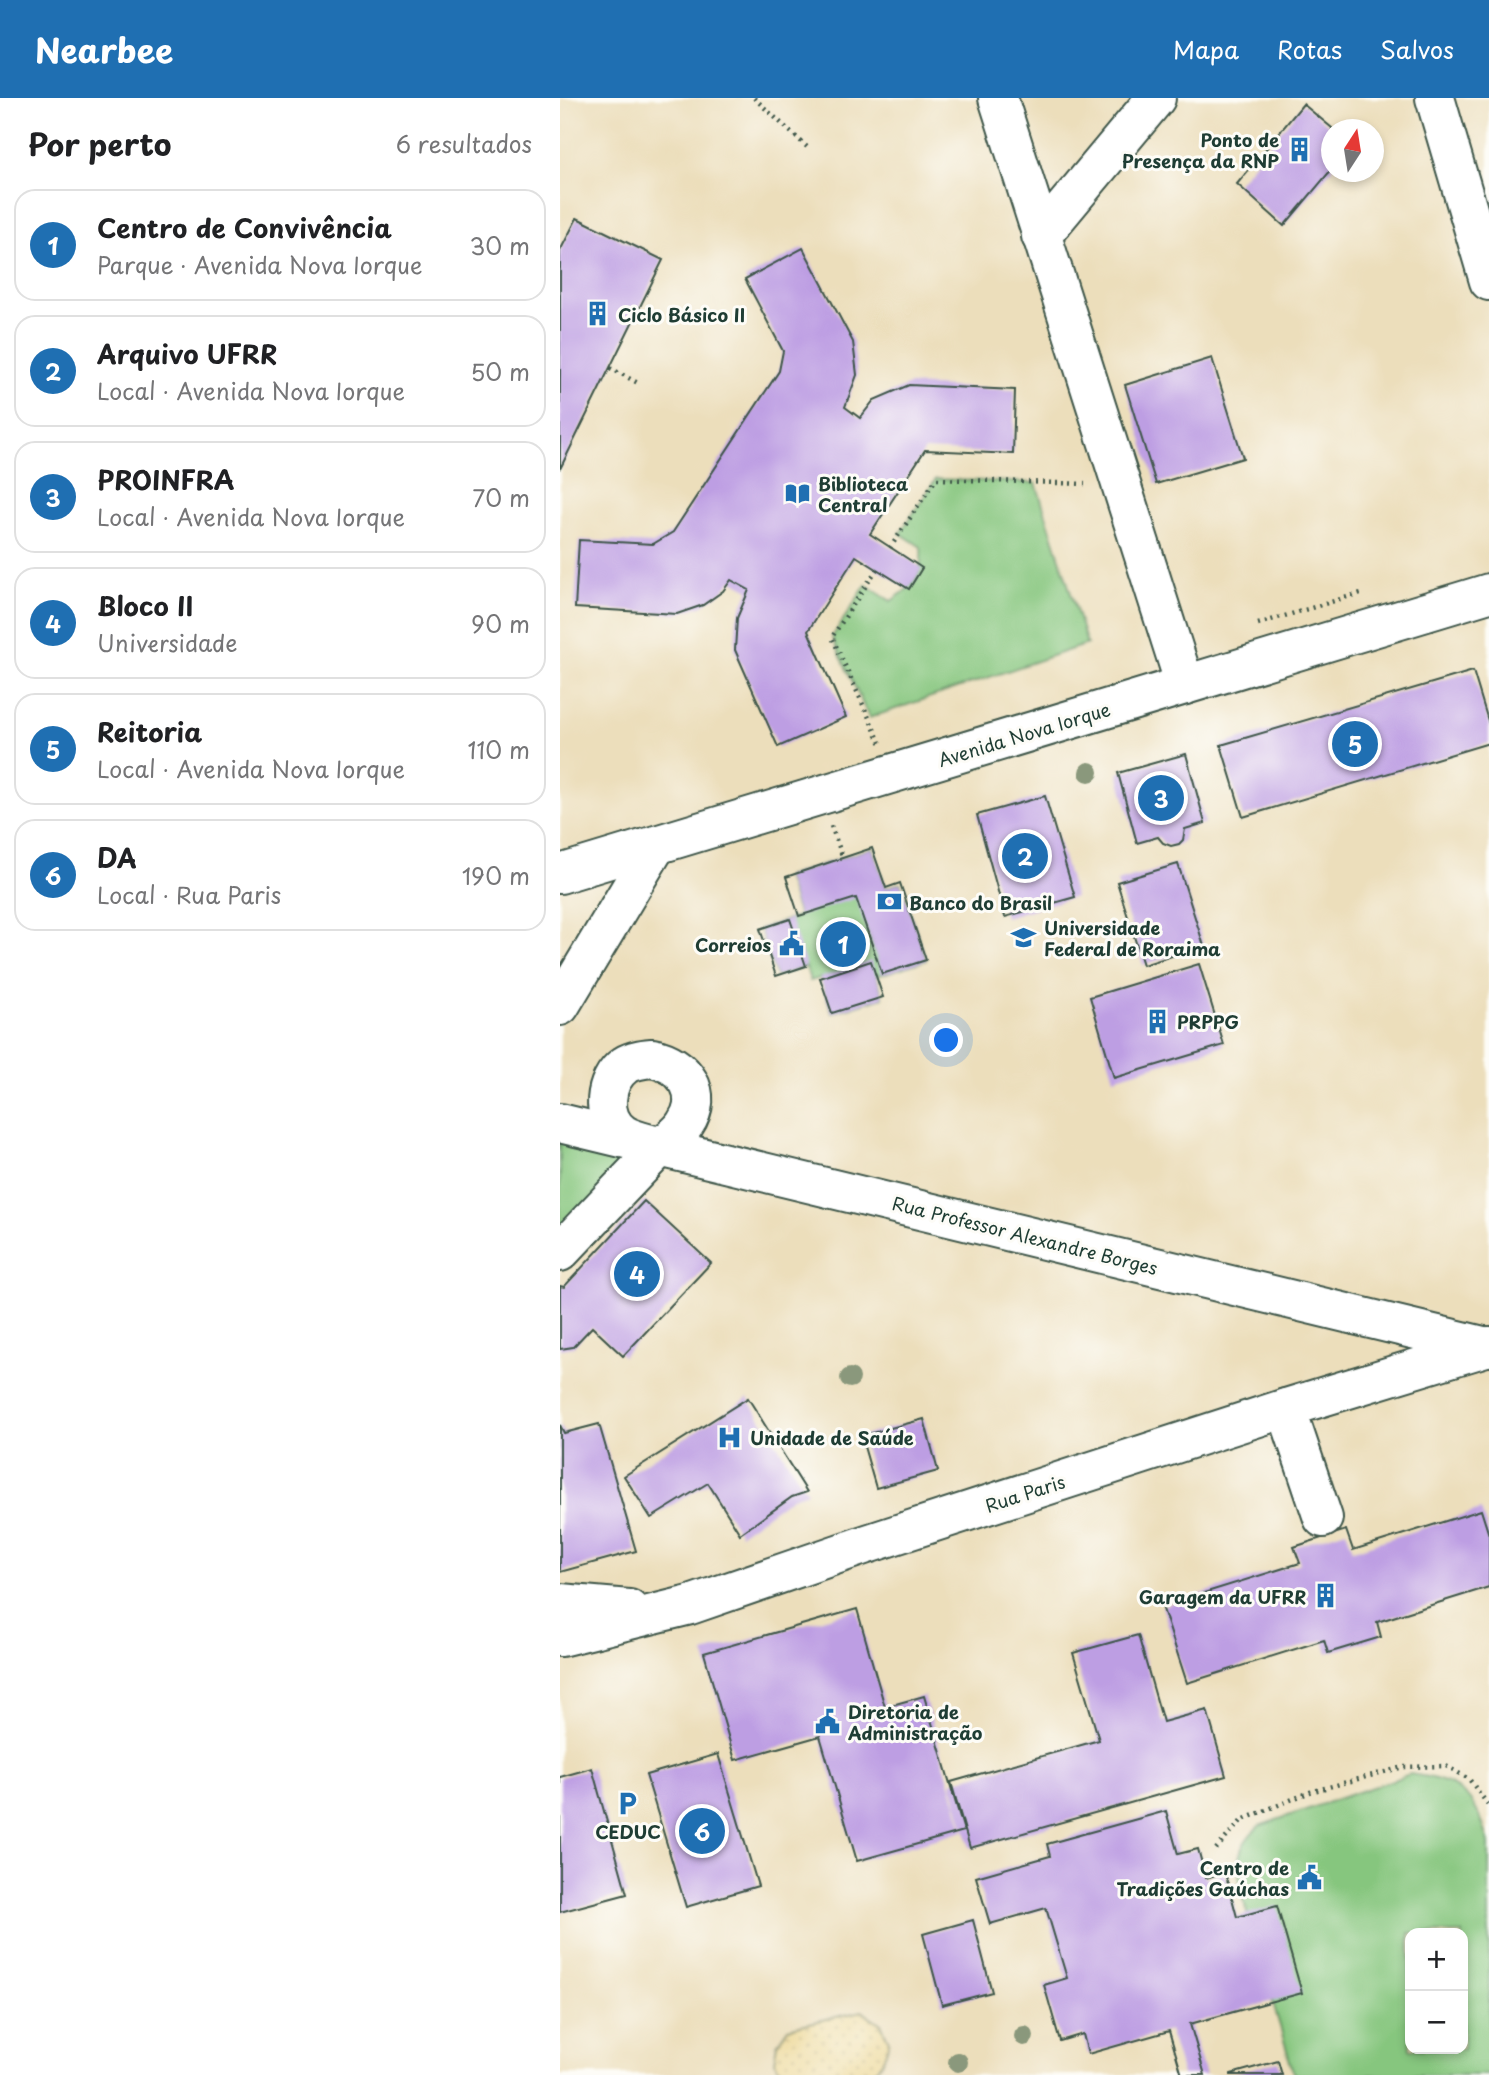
<!DOCTYPE html>
<html lang="pt">
<head>
<meta charset="utf-8">
<style>
	:root { --surface:#fff; --page:#f6f6f6; --text:#202124; --muted:#757577; --line:#e0e0e0; --accent:#1f6fb2 }
	body { margin:0; font-family:"Playpen Sans",sans-serif; background:var(--page); color:var(--text) }
	.controls { position:absolute; right:21px; bottom:21px; display:grid; overflow:hidden; border-radius:14px; box-shadow:0 4px 10px #0003 }
	.controls button { width:63px; height:63px; display:grid; place-items:center; padding:0; border:0; border-bottom:2px solid var(--line); background:var(--surface); color:var(--text); font:35px sans-serif }
	.compass { position:absolute; left:761px; top:21px; width:63px; height:63px; border-radius:50%; background:var(--surface); box-shadow:0 4px 10px #0003; rotate:12deg }
	.you { position:absolute; left:387px; top:943px; width:24px; height:24px; margin:-18px; border:5px solid #fff; border-radius:50%; background:#1a73e8; box-shadow:0 0 0 10px #1a73e833 }
	.badge { display:grid; place-items:center; width:46px; height:46px; border-radius:50%; background:var(--accent); color:#fff; font-size:23px; font-weight:700 }
	.pin { position:absolute; translate:-50% -50%; border:4px solid #fff; box-shadow:0 2px 7px #0006 }
	.list { margin:0; padding:0; list-style:none }
	h2 { display:flex; justify-content:space-between; align-items:center; height:91px; margin:0; padding:0 28px; font-size:30px }
	h2 small { font-size:23px; font-weight:400; color:var(--muted) }
	.list li { display:grid; grid-template-columns:46px 1fr auto; gap:21px; align-items:center; box-sizing:border-box; height:112px; margin:0 14px 14px; padding:0 14px; border:2px solid var(--line); border-radius:21px }
	.list b { display:block; font-size:26px; white-space:nowrap }
	.list p { margin:0; font-size:23px; white-space:nowrap; color:var(--muted) }
	.list em { font-size:23px; font-style:normal; color:var(--muted) }
	.map { position:relative; flex:none; width:929px; height:1977px; overflow:hidden }
	header { display:flex; align-items:center; gap:42px; box-sizing:border-box; height:98px; padding:0 35px; background:var(--accent); color:#fff }
	header strong { font-size:33px }
	nav { display:flex; gap:38px; margin-inline-start:auto; font-size:24px }
	main { display:flex }
	aside { flex:1; background:var(--surface) }
	.map>svg:first-child { display:block }
	.green { fill:#86c67e; stroke:#528259; stroke-width:2; fill-rule:evenodd }
	.sand { fill:url(#sand-dots); stroke:#868c69; stroke-width:2 }
	.building { fill:#bd9ee3 }
	.lines { fill:none; stroke-linecap:round; stroke-linejoin:round }
	.minor-casing { stroke:#3e5548; stroke-width:42 }
	.path { stroke:#3e5548; stroke-width:4.5; stroke-dasharray:2 5; stroke-linecap:butt }
	.minor { stroke:#fff; stroke-width:38 }
	.tree { fill:#8a987b }
	.labels { text-anchor:middle; dominant-baseline:central; stroke-width:6; stroke-linejoin:round; paint-order:stroke }
	.poi-label { font-size:18px; font-weight:bold; fill:#1f3d34; stroke:#fdfcf7; text-anchor:start }
	.street-label { font-size:18px; fill:#1f3d34; stroke:#fdfcf7 }
</style>
</head>
<body>
<header>
<strong>Nearbee</strong>
<nav><a>Mapa</a><a>Rotas</a><a>Salvos</a></nav>
</header>
<main>
<aside>
<h2>Por perto<small>6 resultados</small></h2>
<ul class="list">
<li><span class="badge">1</span><div><b>Centro de Convivência</b><p>Parque · Avenida Nova Iorque</p></div><em>30 m</em></li>
<li><span class="badge">2</span><div><b>Arquivo UFRR</b><p>Local · Avenida Nova Iorque</p></div><em>50 m</em></li>
<li><span class="badge">3</span><div><b>PROINFRA</b><p>Local · Avenida Nova Iorque</p></div><em>70 m</em></li>
<li><span class="badge">4</span><div><b>Bloco II</b><p>Universidade</p></div><em>90 m</em></li>
<li><span class="badge">5</span><div><b>Reitoria</b><p>Local · Avenida Nova Iorque</p></div><em>110 m</em></li>
<li><span class="badge">6</span><div><b>DA</b><p>Local · Rua Paris</p></div><em>190 m</em></li>
</ul>
</aside>
<div class="map">
<svg width="929" height="1977" viewBox="0 0 929 1977">
	<defs>
		<pattern id="sand-dots" width="8" height="8" patternUnits="userSpaceOnUse" patternTransform="scale(1.75)"><rect width="8" height="8" fill="#eeda9e"/><path d="M2 2h.1M6 6h.1" fill="none" stroke="#ccbc89" stroke-width="1.8" stroke-linecap="round"/></pattern>
	</defs>
	<rect width="100%" height="100%" fill="#fdfcf7"/>
	<filter id="ink" filterUnits="userSpaceOnUse"><feTurbulence type="fractalNoise" baseFrequency=".0143" numOctaves="2"/><feDisplacementMap in="SourceGraphic" scale="14" xChannelSelector="R" yChannelSelector="G"/><feConvolveMatrix kernelMatrix="1 2 1 2 8 2 1 2 1" color-interpolation-filters="sRGB"/></filter>
	<filter id="wash" filterUnits="userSpaceOnUse"><feTurbulence type="fractalNoise" baseFrequency=".00686" numOctaves="4" result="noise"/><feDisplacementMap in="SourceGraphic" scale="28" xChannelSelector="R" yChannelSelector="G"/><feGaussianBlur stdDeviation="1.57" result="paint"/><feColorMatrix in="noise" values="0 0 0 0 0 0 0 0 0 0 0 0 0 0 0 0 0 1.4 0 .05"/><feComposite in="paint" operator="in"/></filter>
	<g filter="url(#wash)">
		<rect width="100%" height="100%" fill="#ecdebb"/>
		<!-- green -->
		<g class="green">
			<path d="M 376,381 L 476,385 L 527,546 L 309,620 L 272,539 L 306,487 L 331,503 C 355,487 363,479 361,449 L 340,435 Z"/>
			<polygon points="312,750 326,790 340,785 366,862 316,878 323,899 272,915 261,880 250,883 246,869 216,878 200,831 239,818 226,779"/>
			<polygon points="0,1043 86,1064 0,1154"/>
			<path d="M 850,1676 C 901,1683 915,1697 929,1745 L 929,1977 L 734,1977 L 681,1794 C 677,1764 675,1749 699,1728 ZM 850,1835 L 903,1835 L 903,1951 L 850,1951 Z"/>
		</g>
		<!-- sand -->
		<path class="sand" d="M 302,1913 L 321,1926 L 329,1943 C 324,1961 322,1972 302,1977 L 223,1977 L 214,1963 L 217,1946 L 228,1930 Z"/>
		<g id="blocks">
			<!-- building -->
			<g class="building">
				<polygon points="743,6 772,30 772,71 724,128 677,86"/>
				<polygon points="17,120 103,162 0,371 0,153"/>
				<polygon points="243,150 293,244 297,277 285,309 300,320 314,302 349,287 455,292 453,356 365,352 310,436 362,470 349,491 296,458 248,533 286,619 218,649 175,552 177,520 189,492 171,482 163,493 143,507 117,516 15,510 19,442 93,446 113,434 219,273 223,253 185,181"/>
				<polygon points="652,260 683,360 596,386 565,287"/>
				<polygon points="913,573 929,626 929,645 683,719 661,647"/>
				<polygon points="626,656 645,725 625,731 623,742 619,746 611,748 603,745 598,739 577,745 558,675"/>
				<polygon points="485,698 515,799 445,819 417,717"/>
				<polygon points="312,750 326,790 340,785 366,862 322,876 296,800 239,818 226,779"/>
				<polygon points="618,766 644,848 583,867 557,784"/>
				<polygon points="230,821 246,868 216,878 200,831"/>
				<polygon points="311,863 323,899 272,915 260,880"/>
				<polygon points="639,866 664,947 554,980 530,899"/>
				<polygon points="84,1103 151,1165 63,1258 32,1229 13,1249 0,1251 0,1188 4,1189"/>
				<polygon points="188,1300 247,1394 232,1399 180,1436 148,1385 91,1420 64,1378"/>
				<polygon points="364,1321 378,1373 316,1390 301,1338"/>
				<polygon points="39,1326 76,1453 0,1474 0,1327 4,1335"/>
				<polygon points="921,1412 929,1437 929,1489 817,1524 821,1539 768,1555 764,1542 627,1585 602,1508 740,1465 734,1449 786,1432 793,1452"/>
				<polygon points="297,1511 325,1609 364,1598 404,1733 297,1763 260,1638 175,1662 144,1555"/>
				<polygon points="578,1537 603,1624 647,1612 666,1678 410,1750 391,1684 539,1642 513,1555"/>
				<polygon points="158,1656 198,1788 126,1809 86,1677"/>
				<polygon points="32,1670 67,1796 0,1814 0,1679"/>
				<polygon points="606,1713 618,1756 638,1751 646,1780 665,1774 677,1819 717,1808 742,1895 630,1926 645,1977 622,1977 609,1933 528,1956 523,1936 500,1943 484,1887 507,1880 486,1810 430,1826 416,1779 490,1758 487,1746"/>
				<polygon points="413,1822 432,1894 382,1907 363,1836"/>
				<polygon points="718,1963 722,1977 671,1977 671,1976"/>
			</g>
		</g>
	</g>
	<g filter="url(#ink)">
		<use href="#blocks" fill-opacity="0" stroke="#3e5548" stroke-width="2"/>
		<g class="lines">
			<defs>
				<g id="minor">
					<polyline points="438,0 625,587"/>
					<polyline points="875,0 929,183"/>
					<polyline points="481,138 596,0"/>
					<polyline points="0,776 929,495"/>
					<polyline points="0,908 96,748"/>
					<path d="M 92,960 C 124,966 146,995 125,1026 C 119,1036 109,1042 100,1049 C 89,1045 72,1042 63,1036 C 39,1020 44,982 65,967 C 73,962 82,961 92,960 Z"/>
					<polyline points="0,1025 927,1249"/>
					<polyline points="0,1154 100,1049"/>
					<polyline points="726,1310 763,1420"/>
					<polyline points="0,1505 69,1511"/>
					<polyline points="0,1539 130,1507 304,1447 726,1310 929,1248"/>
				</g>
			</defs>
			<!-- minor casing -->
			<use href="#minor" class="minor-casing"/>
			<!-- path -->
			<g class="path">
				<polyline points="194,0 247,49"/>
				<polyline points="50,270 78,285"/>
				<polyline points="330,450 376,381 525,386"/>
				<polyline points="317,471 272,539 321,646"/>
				<polyline points="698,526 804,494"/>
				<polyline points="271,728 283,760"/>
				<polyline points="656,1751 682,1722 750,1694 843,1669 886,1668 909,1681 929,1708"/>
			</g>
			<!-- minor -->
			<use href="#minor" class="minor"/>
		</g>
		<!-- trees -->
		<g class="tree">
			<circle cx="529" cy="674" r="10"/>
			<circle cx="290" cy="1280" r="10"/>
			<circle cx="464" cy="1938" r="10"/>
			<circle cx="398" cy="1964" r="10"/>
		</g>
	</g>
	<!-- icons -->
	<defs>
		<symbol id="building-bare" viewBox="-9 -9 18 18"><path d="M-4-6H4V6H1V3H-1V6H-4ZM-2.5-4.3h1.7v1.8h-1.7ZM.8-4.3h1.7v1.8H.8ZM-2.5-1h1.7V.8h-1.7ZM.8-1h1.7V.8H.8Z" fill="#1f6fb2" stroke="#fdfcf7" stroke-width="2.5" paint-order="stroke"/></symbol>
		<symbol id="library-bare" viewBox="-9 -9 18 18"><path d="M-6-4Q-3-5.5-.7-3.5V5Q-3 3-6 4ZM6-4Q3-5.5 .7-3.5V5Q3 3 6 4Z" fill="#1f6fb2" stroke="#fdfcf7" stroke-width="2.5" paint-order="stroke"/></symbol>
		<symbol id="bank-bare" viewBox="-9 -9 18 18"><path d="M-6-4H6V4H-6ZM0-2.3a2.3 2.3 0 1 0 0 4.6a2.3 2.3 0 1 0 0-4.6Z" fill="#1f6fb2" stroke="#fdfcf7" stroke-width="2.5" paint-order="stroke"/></symbol>
		<symbol id="university-bare" viewBox="-9 -9 18 18"><path d="M0-5L7-2L0 1L-7-2ZM-4 1L0 2.5L4 1V4Q0 6-4 4Z" fill="#1f6fb2" stroke="#fdfcf7" stroke-width="2.5" paint-order="stroke"/></symbol>
		<symbol id="civic-bare" viewBox="-9 -9 18 18"><path d="M-.6-6.5H3V-4.5H.6V-3L4-1V1h2V6H-6V1h2V-1L-.6-3ZM-1.2 2.5V6h2.4V2.5Z" fill="#1f6fb2" stroke="#fdfcf7" stroke-width="2.5" paint-order="stroke"/></symbol>
		<symbol id="hospital-bare" viewBox="-9 -9 18 18"><path d="M-5-5h3v3.5h4V-5h3V5h-3V1.5h-4V5h-3Z" fill="#1f6fb2" stroke="#fdfcf7" stroke-width="2.5" paint-order="stroke"/></symbol>
		<symbol id="parking-bare" viewBox="-9 -9 18 18"><path d="M-3.5-5.5H1a3.5 3.5 0 0 1 0 7H-1V5.5H-3.5ZM-1-3.4V-.6H.8a1.4 1.4 0 0 0 0-2.8Z" fill="#1f6fb2" stroke="#fdfcf7" stroke-width="2.5" paint-order="stroke"/></symbol>
	</defs>
	<g fill-rule="evenodd">
		<use href="#building-bare" x="722" y="34" width="35" height="35"/>
		<use href="#building-bare" x="20" y="198" width="35" height="35"/>
		<use href="#library-bare" x="220" y="378" width="35" height="35"/>
		<use href="#bank-bare" x="312" y="786" width="35" height="35"/>
		<use href="#university-bare" x="446" y="822" width="35" height="35"/>
		<use href="#civic-bare" x="214" y="828" width="35" height="35"/>
		<use href="#building-bare" x="580" y="906" width="35" height="35"/>
		<use href="#hospital-bare" x="152" y="1322" width="35" height="35"/>
		<use href="#building-bare" x="748" y="1480" width="35" height="35"/>
		<use href="#civic-bare" x="250" y="1606" width="35" height="35"/>
		<use href="#parking-bare" x="50" y="1688" width="35" height="35"/>
		<use href="#civic-bare" x="732" y="1762" width="35" height="35"/>
	</g>
	<g class="labels">
		<!-- poi labels -->
		<g class="poi-label">
			<text x="719" y="41" text-anchor="end">Ponto de<tspan x="719" dy="21">Presença da RNP</tspan></text>
			<text x="58" y="216">Ciclo Básico II</text>
			<text x="258" y="385">Biblioteca<tspan x="258" dy="21">Central</tspan></text>
			<text x="349" y="804">Banco do Brasil</text>
			<text x="484" y="829">Universidade<tspan x="484" dy="21">Federal de Roraima</tspan></text>
			<text x="211" y="846" text-anchor="end">Correios</text>
			<text x="617" y="923">PRPPG</text>
			<text x="190" y="1339">Unidade de Saúde</text>
			<text x="746" y="1498" text-anchor="end">Garagem da UFRR</text>
			<text x="288" y="1613">Diretoria de<tspan x="288" dy="21">Administração</tspan></text>
			<text x="68" y="1733" text-anchor="middle">CEDUC</text>
			<text x="729" y="1769" text-anchor="end">Centro de<tspan x="729" dy="21">Tradições Gaúchas</tspan></text>
		</g>
		<!-- street labels -->
		<g class="street-label">
			<text transform="translate(464 636) rotate(-17)">Avenida Nova Iorque</text>
			<text transform="translate(465 1137) rotate(14)">Rua Professor Alexandre Borges</text>
			<text transform="translate(465 1395) rotate(-18)">Rua Paris</text>
		</g>
	</g>
</svg>
<div class="controls">
<button>+</button>
<button>−</button>
</div>
<svg class="compass" viewBox="-18 -18 36 36"><path d="M0-13l5 13h-10z" fill="#e53935"/><path d="M0 13l5-13h-10z" fill="#757577"/></svg>
<div class="you"></div>
<div class="pin badge" style="left:283px;top:846px">1</div>
<div class="pin badge" style="left:465px;top:758px">2</div>
<div class="pin badge" style="left:601px;top:700px">3</div>
<div class="pin badge" style="left:77px;top:1176px">4</div>
<div class="pin badge" style="left:795px;top:646px">5</div>
<div class="pin badge" style="left:142px;top:1733px">6</div>
</div>
</main>
</body>
</html>
